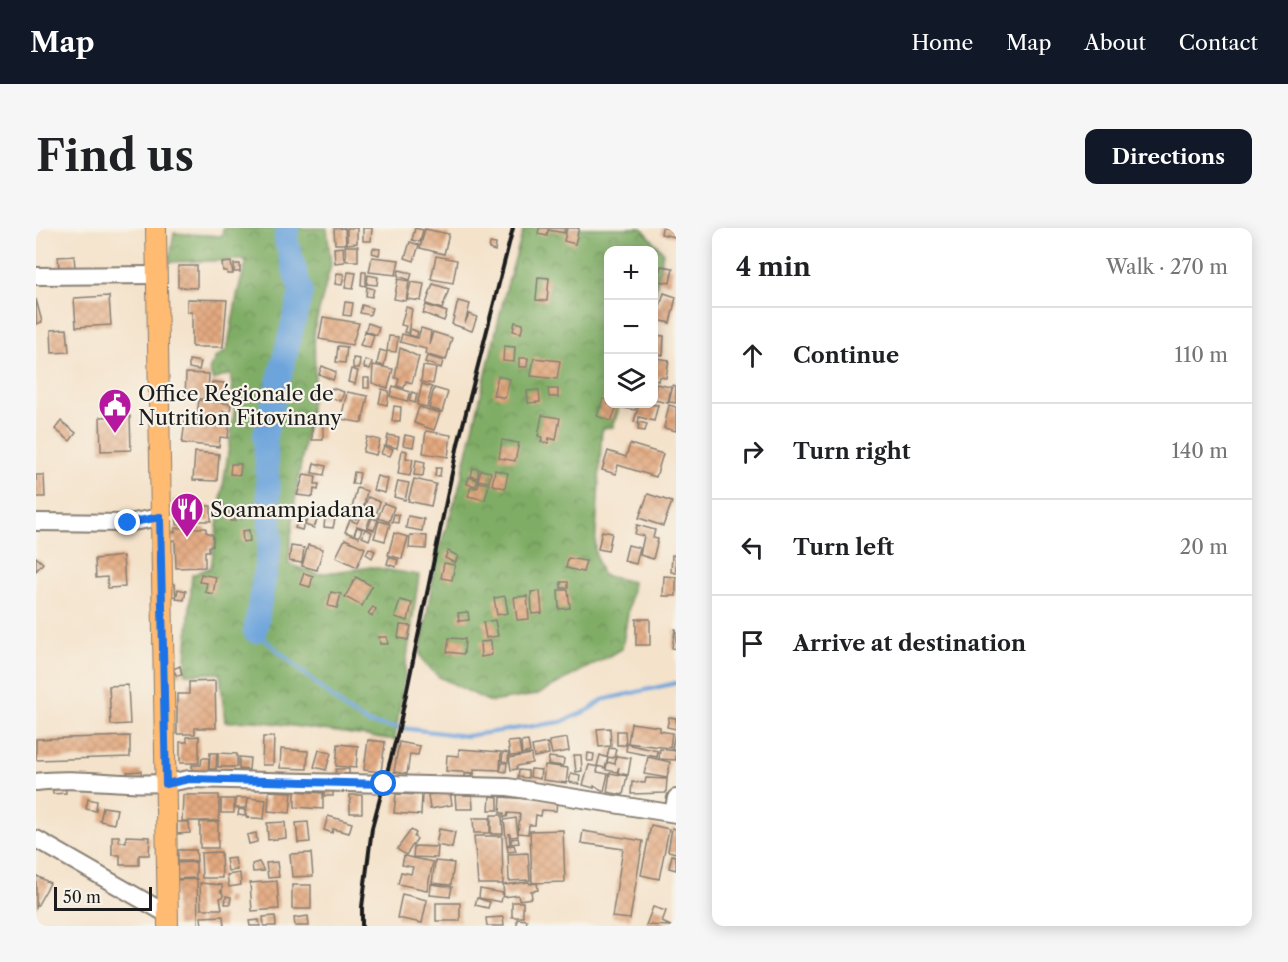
<!DOCTYPE html>
<html lang="en">
<head>
<meta charset="utf-8">
<style>
	:root { --surface:#fff; --page:#f6f6f6; --text:#202124; --muted:#757577; --line:#e0e0e0; --accent:#111827 }
	body { margin:0; font-family:"Libre Caslon Text",serif; background:var(--page); color:var(--text) }
	.controls { position:absolute; right:18px; top:18px; display:grid; overflow:hidden; border-radius:12px; box-shadow:0 3px 15px #0003 }
	.controls button { width:54px; height:54px; display:grid; place-items:center; padding:0; border:0; border-bottom:2px solid var(--line); background:var(--surface); color:var(--text); font:30px sans-serif }
	.scale { position:absolute; left:18px; bottom:15px; width:98px; box-sizing:border-box; padding-left:6px; border:3px solid #1c1c1c; border-top:0; font-size:16px; line-height:21px; white-space:nowrap; color:#1c1c1c; -webkit-text-stroke:4px #f7f3e8; paint-order:stroke }
	.stop { position:absolute; width:18px; height:18px; margin:-14px; border:4px solid #1a73e8; border-radius:50%; background:#fff }
	.stop.end { background:#1a73e8; border-color:#fff; box-shadow:0 2px 6px #0008 }
	.list { margin:0; padding:0; list-style:none }
	h2 { display:flex; justify-content:space-between; align-items:center; height:78px; margin:0; padding:0 24px; font-size:26px }
	h2 small { font-size:20px; font-weight:400; color:var(--muted) }
	.list li { display:grid; grid-template-columns:39px 1fr auto; gap:18px; align-items:center; box-sizing:border-box; height:96px; padding:0 24px; border-top:2px solid var(--line) }
	.list b { display:block; font-size:22px; white-space:nowrap }
	.list em { font-size:20px; font-style:normal; color:var(--muted) }
	.icon { flex:none; width:33px; height:33px; fill:none; stroke:currentColor; stroke-width:2; stroke-linecap:round; stroke-linejoin:round }
	.map { position:relative; flex:none; width:640px; height:698px; overflow:hidden; border-radius:12px }
	header { display:flex; align-items:center; gap:36px; box-sizing:border-box; height:84px; padding:0 30px; background:var(--accent); color:#fff }
	header strong { font-size:28px }
	nav { display:flex; gap:33px; margin-inline-start:auto; font-size:21px }
	.intro { display:flex; align-items:center; justify-content:space-between; box-sizing:border-box; height:144px; padding:0 36px }
	h1 { margin:0; font-size:42px }
	.button { padding:15px 27px; border-radius:12px; background:var(--accent); color:#fff; font-size:21px; font-weight:700 }
	main { display:flex; gap:36px; padding:0 36px }
	aside { flex:1; background:var(--surface); border-radius:12px; box-shadow:0 3px 15px #0003 }
	.map>svg:first-child { display:block }
	.forest { fill:url(#forest-crowns); stroke:#4e6441; stroke-width:1.5 }
	.lines { fill:none; stroke-linecap:round; stroke-linejoin:round }
	.stream { stroke:#6da4db; stroke-width:4 }
	.river { stroke:#6da4db; stroke-width:24 }
	.building { fill:url(#building-cross-hatch) }
	.minor-casing { stroke:#887f73; stroke-width:20 }
	.major-casing { stroke:#887f73; stroke-width:22 }
	.minor { stroke:#fff; stroke-width:16 }
	.major { stroke:#ffbb71; stroke-width:20 }
	.rail { stroke:#1c1c1c; stroke-width:4 }
	.route { stroke:#1a73e8; stroke-width:8 }
	.labels { text-anchor:middle; dominant-baseline:central; stroke-width:4.5; stroke-linejoin:round; paint-order:stroke }
	.poi-label { font-size:21px; fill:#1c1c1c; stroke:#f7f3e8; text-anchor:start }
</style>
</head>
<body>
<header>
<strong>Map</strong>
<nav><a>Home</a><a>Map</a><a>About</a><a>Contact</a></nav>
</header>
<div class="intro"><h1>Find us</h1><a class="button">Directions</a></div>
<main>
<div class="map">
<svg width="640" height="698" viewBox="0 0 640 698">
	<defs>
		<pattern id="forest-crowns" width="20" height="18" patternUnits="userSpaceOnUse" patternTransform="scale(1.5)"><rect width="20" height="18" fill="#80ad66"/><path d="M2 6a3 3 0 1 1 6 0M12 15a3 3 0 1 1 6 0" fill="none" stroke="#688c53"/></pattern>
		<pattern id="building-cross-hatch" width="8" height="8" patternUnits="userSpaceOnUse" patternTransform="scale(1.5)"><rect width="8" height="8" fill="#e3a980"/><path d="M0 0l8 8M0 8l8-8" fill="none" stroke="#c2916e"/></pattern>
	</defs>
	<rect width="100%" height="100%" fill="#f7f3e8"/>
	<filter id="ink" filterUnits="userSpaceOnUse"><feTurbulence type="fractalNoise" baseFrequency=".0167" numOctaves="2"/><feDisplacementMap in="SourceGraphic" scale="12" xChannelSelector="R" yChannelSelector="G"/><feConvolveMatrix kernelMatrix="1 2 1 2 8 2 1 2 1" color-interpolation-filters="sRGB"/></filter>
	<filter id="wash" filterUnits="userSpaceOnUse"><feTurbulence type="fractalNoise" baseFrequency=".008" numOctaves="4" result="noise"/><feDisplacementMap in="SourceGraphic" scale="24" xChannelSelector="R" yChannelSelector="G"/><feGaussianBlur stdDeviation="1.35" result="paint"/><feColorMatrix in="noise" values="0 0 0 0 0 0 0 0 0 0 0 0 0 0 0 0 0 1.4 0 .05"/><feComposite in="paint" operator="in"/></filter>
	<g filter="url(#wash)">
		<rect width="100%" height="100%" fill="#f4e2ca"/>
		<!-- forest -->
		<g class="forest">
			<polygon points="187,0 291,0 295,37 278,102 279,149 260,267 252,336 282,346 335,339 383,347 359,512 221,493 189,494 184,445 149,446 156,347 175,339 199,178 194,146 177,152 173,142 179,130 191,122 202,63 211,32 133,34 138,5 186,8"/>
			<polygon points="488,0 606,0 627,24 618,72 618,22 572,22 572,176 584,176 577,199 566,200 559,324 566,347 597,354 586,421 500,467 454,474 403,449 389,436 384,426 401,327 422,264 469,65"/>
		</g>
		<g class="lines">
			<!-- stream -->
			<polyline class="stream" points="219,403 312,483 334,496 430,508 525,494 553,482 566,472 640,455"/>
			<!-- river -->
			<polyline class="river" points="219,403 235,310 229,207 265,64 250,12 251,0"/>
		</g>
		<g id="blocks">
			<!-- building -->
			<g class="building">
				<polygon points="309,0 310,16 299,16 298,1"/>
				<polygon points="311,0 321,0 321,15 311,16"/>
				<polygon points="327,0 336,0 335,13 327,13"/>
				<polygon points="379,0 387,2 384,14 376,12"/>
				<polygon points="503,0 529,0 528,5 512,2 511,8 502,6"/>
				<polygon points="531,0 543,0 539,16 528,13"/>
				<polygon points="626,0 640,0 639,9 625,6"/>
				<polygon points="389,1 413,6 408,26 384,20"/>
				<polygon points="374,14 383,17 378,33 369,30"/>
				<polygon points="454,15 460,16 459,23 453,21"/>
				<polygon points="309,18 322,18 322,33 310,33"/>
				<polygon points="307,19 308,34 299,35 298,20"/>
				<polygon points="337,20 344,21 343,27 336,25"/>
				<polygon points="38,28 39,39 23,40 22,29"/>
				<polygon points="400,28 421,32 417,55 395,51"/>
				<polygon points="336,29 363,32 360,47 333,44"/>
				<polygon points="195,34 197,46 191,46 191,43 187,43 186,35"/>
				<rect x="198" y="36" width="6" height="8"/>
				<polygon points="142,38 161,38 161,60 142,59"/>
				<polygon points="625,38 637,40 634,55 622,53"/>
				<polygon points="363,42 376,45 374,52 362,48"/>
				<polygon points="312,44 320,45 317,61 309,60"/>
				<polygon points="326,44 330,44 330,58 325,57"/>
				<polygon points="301,45 308,46 306,57 299,56"/>
				<polygon points="332,47 342,49 341,57 331,56"/>
				<polygon points="502,49 513,50 511,73 500,72"/>
				<polygon points="362,51 373,53 370,73 358,71"/>
				<polygon points="375,54 388,56 385,73 371,71"/>
				<polygon points="397,56 413,61 406,81 390,76"/>
				<polygon points="331,59 338,61 336,69 330,68"/>
				<polygon points="628,65 640,69 634,95 618,91 618,76 624,78"/>
				<polygon points="73,68 75,97 40,99 38,70"/>
				<polygon points="0,71 6,94 0,96"/>
				<polygon points="151,71 191,72 187,119 156,119 156,84 151,84"/>
				<polygon points="422,73 434,76 429,95 433,86 441,89 436,103 416,96"/>
				<polygon points="309,74 317,75 315,88 307,87"/>
				<polygon points="326,77 336,80 334,87 324,85"/>
				<polygon points="390,77 411,84 408,93 387,85"/>
				<polygon points="370,79 376,81 372,105 368,104 370,98 365,97"/>
				<polygon points="287,89 323,95 316,117 283,111"/>
				<polygon points="479,94 487,96 485,105 477,103"/>
				<polygon points="332,95 343,99 341,107 329,103"/>
				<polygon points="385,100 395,103 393,117 397,104 416,110 410,132 389,126 390,121 364,114 366,106 382,110"/>
				<polygon points="31,101 33,124 16,125 15,102"/>
				<polygon points="375,101 382,104 380,109 373,107"/>
				<polygon points="329,104 338,107 334,120 324,117"/>
				<polygon points="618,107 628,108 627,127 618,127"/>
				<polygon points="353,108 362,109 360,124 351,123"/>
				<polygon points="302,118 311,119 309,135 300,134"/>
				<polygon points="468,118 479,119 478,134 467,133"/>
				<polygon points="364,120 383,129 376,155 370,153 368,160 361,158 363,151 359,150"/>
				<polygon points="344,122 351,124 348,138 341,136"/>
				<polygon points="391,128 407,133 405,140 389,134"/>
				<polygon points="317,130 324,131 323,140 317,140"/>
				<polygon points="483,130 492,130 491,139 483,139"/>
				<polygon points="498,130 524,133 521,151 495,148"/>
				<polygon points="620,130 633,132 630,150 623,149 622,153 618,152"/>
				<polygon points="153,132 165,134 163,142 153,140"/>
				<polygon points="329,132 336,134 334,141 328,140"/>
				<polygon points="337,137 357,141 352,160 336,155"/>
				<polygon points="286,138 300,144 297,152 283,146"/>
				<polygon points="387,138 400,140 397,156 385,154"/>
				<polygon points="315,141 322,143 319,156 312,154"/>
				<polygon points="150,145 173,146 172,164 168,163 168,171 149,170"/>
				<polygon points="462,148 474,151 469,170 457,167"/>
				<rect x="328" y="150" width="5" height="10"/>
				<polygon points="176,154 188,155 187,170 174,168"/>
				<polygon points="386,156 396,159 391,179 381,177"/>
				<polygon points="620,156 635,159 632,175 618,172"/>
				<polygon points="637,157 640,158 640,175 633,174"/>
				<polygon points="357,158 374,164 371,173 354,168"/>
				<polygon points="296,160 308,164 305,173 293,169"/>
				<polygon points="398,160 412,164 406,184 393,180"/>
				<polygon points="346,161 353,163 351,177 343,175"/>
				<polygon points="512,161 522,161 522,169 513,169"/>
				<polygon points="503,162 504,174 492,175 491,163"/>
				<polygon points="311,164 332,168 326,195 305,191"/>
				<polygon points="376,164 381,166 379,175 373,173"/>
				<polygon points="567,171 572,172 572,176 582,176 575,193 561,188"/>
				<polygon points="163,172 195,176 194,184 187,183 186,189 194,190 192,210 184,209 183,219 146,215 149,194 160,195"/>
				<polygon points="588,176 601,176 599,182 587,180"/>
				<polygon points="603,176 622,177 618,193 603,189 602,195 598,194"/>
				<polygon points="633,177 640,179 640,203 628,200"/>
				<polygon points="358,178 365,179 364,193 356,193"/>
				<polygon points="383,179 404,185 398,202 378,195"/>
				<polygon points="278,185 289,187 287,194 276,191"/>
				<polygon points="506,187 524,190 520,212 513,210 512,215 505,214 506,209 502,208"/>
				<polygon points="94,188 95,222 65,223 64,189"/>
				<polygon points="25,193 40,205 34,213 19,201"/>
				<polygon points="603,194 611,196 609,203 602,202"/>
				<rect x="276" y="196" width="11" height="16"/>
				<polygon points="390,203 415,207 412,229 387,225"/>
				<polygon points="352,207 363,209 361,220 350,217"/>
				<polygon points="369,207 379,209 377,219 367,217"/>
				<polygon points="331,209 344,212 340,227 327,224"/>
				<polygon points="466,212 483,215 479,233 463,230"/>
				<polygon points="594,216 627,226 620,249 582,237 580,246 566,242 572,223 590,229"/>
				<polygon points="348,218 357,221 354,228 345,226"/>
				<polygon points="366,222 371,223 370,230 377,231 374,248 362,246"/>
				<polygon points="159,224 183,226 181,253 157,252"/>
				<polygon points="380,232 389,234 387,248 378,247"/>
				<polygon points="278,235 290,238 288,247 276,245"/>
				<polygon points="195,236 205,236 204,247 194,246"/>
				<polygon points="400,240 405,240 404,248 399,248"/>
				<polygon points="437,240 443,241 441,250 435,248"/>
				<polygon points="445,242 455,244 453,254 442,252"/>
				<polygon points="459,242 472,245 469,260 456,257"/>
				<polygon points="318,244 324,245 322,256 316,256"/>
				<polygon points="268,246 280,248 279,256 283,256 282,262 278,261 277,269 261,267"/>
				<polygon points="0,247 8,247 9,269 0,269"/>
				<polygon points="341,248 352,251 349,265 337,262"/>
				<polygon points="433,249 442,252 440,258 431,256"/>
				<polygon points="378,251 400,256 395,278 372,273"/>
				<polygon points="362,253 373,255 369,272 358,269"/>
				<polygon points="443,254 453,256 449,272 432,268 435,259 442,260"/>
				<polygon points="321,260 331,263 327,282 316,280"/>
				<polygon points="612,266 636,274 627,298 603,290"/>
				<polygon points="332,269 344,274 340,287 327,283"/>
				<polygon points="139,271 160,271 161,296 141,297"/>
				<polygon points="348,275 358,279 353,294 342,290"/>
				<rect x="162" y="278" width="13" height="15"/>
				<polygon points="274,283 283,286 278,300 269,297"/>
				<polygon points="316,283 322,284 320,291 314,289"/>
				<rect x="194" y="284" width="5" height="9"/>
				<polygon points="326,285 335,288 330,301 321,298 318,307 309,304 314,292 321,295"/>
				<polygon points="358,286 363,287 362,295 356,294"/>
				<polygon points="263,288 270,290 266,302 259,300"/>
				<polygon points="372,288 388,291 386,303 370,300"/>
				<polygon points="289,289 299,291 297,300 288,299"/>
				<polygon points="336,290 342,292 338,302 332,300"/>
				<polygon points="343,293 354,296 349,313 338,310"/>
				<polygon points="601,297 619,302 617,310 622,311 617,331 604,327 608,308 599,306"/>
				<polygon points="321,299 326,301 323,309 318,307"/>
				<polygon points="139,300 170,300 170,304 177,307 177,318 173,318 173,323 169,323 169,339 140,340 139,312 135,313 135,305 139,304"/>
				<polygon points="329,301 336,304 333,312 326,309"/>
				<polygon points="213,302 214,313 207,314 206,303"/>
				<polygon points="566,303 576,305 572,323 562,321"/>
				<polygon points="358,305 372,309 366,331 352,327"/>
				<polygon points="374,307 391,308 390,321 373,320"/>
				<polygon points="309,311 329,320 321,339 300,329"/>
				<polygon points="272,317 287,321 281,342 266,338"/>
				<polygon points="592,317 604,320 600,336 588,333"/>
				<polygon points="255,318 268,320 266,335 253,333"/>
				<polygon points="333,320 339,323 336,330 330,326"/>
				<polygon points="412,323 422,328 419,335 409,330"/>
				<polygon points="636,327 640,328 640,345 635,344"/>
				<polygon points="87,328 89,359 72,360 71,349 60,350 59,331"/>
				<polygon points="0,329 7,335 0,343"/>
				<polygon points="353,329 362,332 360,339 351,336"/>
				<polygon points="532,330 550,333 547,344 530,340"/>
				<polygon points="408,335 419,337 416,352 405,350"/>
				<polygon points="268,345 277,348 274,359 264,356"/>
				<polygon points="165,346 180,349 177,366 169,364 171,355 163,354"/>
				<polygon points="628,348 640,349 640,368 627,368"/>
				<polygon points="320,349 336,358 326,378 309,369"/>
				<rect x="525" y="354" width="7" height="6"/>
				<polygon points="133,356 139,356 140,368 134,369"/>
				<polygon points="142,361 150,363 148,372 140,371"/>
				<polygon points="522,362 532,362 534,380 523,381"/>
				<polygon points="504,363 506,385 496,386 495,364"/>
				<polygon points="295,364 305,366 301,380 292,378"/>
				<polygon points="469,368 472,385 461,387 458,370"/>
				<polygon points="491,368 493,391 481,392 478,369"/>
				<polygon points="364,372 376,375 372,393 359,389"/>
				<polygon points="337,379 340,381 336,388 332,385"/>
				<polygon points="432,384 433,392 423,393 422,385"/>
				<rect x="600" y="391" width="14" height="26"/>
				<polygon points="459,392 462,408 450,410 447,394"/>
				<polygon points="364,397 375,398 372,412 362,410"/>
				<polygon points="639,401 640,401 640,421 636,420"/>
				<polygon points="343,409 351,409 352,416 344,416"/>
				<polygon points="413,410 429,411 428,426 411,424"/>
				<polygon points="455,413 456,427 445,429 444,414"/>
				<polygon points="144,438 146,447 141,448 137,441"/>
				<polygon points="179,453 180,500 159,500 159,506 141,506 141,466 153,466 153,454"/>
				<polygon points="92,457 94,496 75,497 73,458"/>
				<polygon points="633,489 640,490 640,501 631,499"/>
				<polygon points="595,495 624,499 624,503 636,505 634,520 592,515"/>
				<polygon points="574,500 575,518 563,519 561,501"/>
				<polygon points="581,503 589,503 590,517 581,517"/>
				<polygon points="639,505 640,505 640,521 636,521"/>
				<polygon points="94,508 94,529 0,532 0,511"/>
				<polygon points="163,508 163,535 144,535 144,514 151,514 151,509"/>
				<polygon points="227,509 238,509 237,537 226,537"/>
				<polygon points="531,510 533,523 516,526 513,513"/>
				<polygon points="332,512 349,514 345,544 328,542"/>
				<polygon points="483,513 485,527 474,528 472,514"/>
				<polygon points="492,513 494,524 486,526 485,514"/>
				<polygon points="363,514 384,518 382,527 374,526 371,546 358,544"/>
				<polygon points="511,515 513,526 498,529 496,518"/>
				<polygon points="302,516 322,518 320,540 300,538"/>
				<polygon points="591,516 622,523 621,529 590,523"/>
				<polygon points="573,520 580,521 578,530 571,529"/>
				<polygon points="245,521 272,523 271,541 244,540"/>
				<polygon points="423,521 465,524 464,542 438,541 438,545 410,543 411,527 423,528"/>
				<polygon points="624,521 640,523 640,532 623,531"/>
				<polygon points="283,522 295,525 290,542 278,539"/>
				<polygon points="467,524 473,525 472,534 466,533"/>
				<polygon points="174,525 181,525 180,541 173,541"/>
				<polygon points="182,525 201,526 201,539 182,539"/>
				<polygon points="552,525 558,526 557,533 551,533"/>
				<polygon points="495,526 496,535 481,538 481,541 475,542 473,530"/>
				<polygon points="538,527 545,527 546,543 540,544"/>
				<polygon points="564,527 572,530 569,540 561,538"/>
				<polygon points="580,528 595,530 592,547 582,545 583,539 581,544 570,542 571,534 579,536"/>
				<polygon points="203,529 214,530 213,542 203,541"/>
				<polygon points="513,529 528,531 527,538 512,536"/>
				<polygon points="612,529 634,534 631,550 608,546"/>
				<polygon points="166,530 173,530 172,543 156,542 156,537 165,537"/>
				<polygon points="466,535 471,535 470,544 464,543"/>
				<polygon points="509,537 532,540 530,555 507,552"/>
				<polygon points="553,537 562,539 561,544 572,546 568,563 558,558 558,560 547,557"/>
				<polygon points="300,541 313,541 313,548 299,547"/>
				<polygon points="495,541 505,542 504,551 494,549"/>
				<polygon points="483,542 492,543 492,550 482,549"/>
				<polygon points="105,543 106,552 92,553 91,544"/>
				<polygon points="535,545 544,547 543,556 533,554"/>
				<polygon points="574,545 591,548 587,567 571,564"/>
				<rect x="429" y="546" width="9" height="5"/>
				<polygon points="610,550 631,551 630,565 595,566 596,554 609,555"/>
				<polygon points="29,557 30,565 17,566 16,558"/>
				<rect x="288" y="562" width="9" height="6"/>
				<polygon points="233,563 256,564 254,585 232,583"/>
				<polygon points="259,563 287,565 287,581 259,579"/>
				<polygon points="414,564 416,577 394,581 392,567"/>
				<polygon points="436,565 437,581 420,581 419,566"/>
				<polygon points="360,566 386,567 385,587 358,585"/>
				<polygon points="147,567 183,567 183,593 146,593"/>
				<rect x="314" y="567" width="12" height="18"/>
				<polygon points="454,568 462,569 462,582 453,582"/>
				<polygon points="465,569 521,573 520,583 506,582 505,588 500,587 499,597 493,597 492,606 482,605 484,586 472,585 471,589 468,589 468,585 464,585"/>
				<polygon points="200,570 211,570 210,580 199,580"/>
				<polygon points="212,570 230,572 228,591 210,589"/>
				<polygon points="52,571 61,573 60,583 50,581"/>
				<rect x="185" y="571" width="13" height="14"/>
				<polygon points="67,579 81,581 78,596 64,593"/>
				<polygon points="203,581 209,582 209,588 202,587"/>
				<polygon points="455,587 466,587 467,606 455,606"/>
				<polygon points="292,588 316,595 313,605 297,601 296,605 288,602"/>
				<polygon points="437,590 454,590 454,605 438,605"/>
				<polygon points="480,590 482,608 475,609 473,605 474,616 471,617 468,592"/>
				<polygon points="141,594 153,594 154,605 141,606"/>
				<rect x="164" y="594" width="18" height="26"/>
				<polygon points="249,594 250,610 232,612 231,595"/>
				<polygon points="272,594 274,614 262,615 260,595"/>
				<polygon points="615,597 633,601 623,651 605,647"/>
				<polygon points="636,600 640,601 640,625 632,623"/>
				<polygon points="403,601 419,604 416,620 400,617"/>
				<polygon points="375,602 380,605 378,609 381,611 370,627 361,621"/>
				<polygon points="527,602 529,654 496,655 494,603"/>
				<polygon points="547,603 607,613 594,691 576,689 587,621 545,615"/>
				<polygon points="220,605 221,614 213,616 211,607"/>
				<polygon points="76,608 83,608 83,614 90,614 90,608 114,609 113,627 103,627 103,637 84,637 84,627 76,627"/>
				<polygon points="438,608 466,608 467,656 442,656"/>
				<polygon points="482,610 483,615 475,616 475,611"/>
				<polygon points="478,617 480,623 472,624 471,618"/>
				<polygon points="378,618 402,619 401,630 377,629"/>
				<polygon points="142,622 160,622 161,633 142,633"/>
				<polygon points="185,624 186,650 166,650 165,625"/>
				<polygon points="275,625 277,648 256,649 254,626"/>
				<polygon points="492,625 494,652 473,653 472,626"/>
				<polygon points="636,627 640,628 640,642 633,640"/>
				<polygon points="368,628 397,634 391,662 362,656 365,644 375,646 377,639 366,637"/>
				<polygon points="199,630 201,642 192,643 190,631"/>
				<polygon points="399,633 418,635 415,657 396,655"/>
				<polygon points="160,634 160,650 140,651 139,635"/>
				<polygon points="223,634 228,643 217,644 216,636"/>
				<polygon points="241,634 243,649 232,650 230,635"/>
				<polygon points="204,645 205,657 193,659 191,647"/>
				<polygon points="1,648 14,655 0,680 0,650"/>
				<polygon points="161,651 162,698 140,698 138,652"/>
				<polygon points="241,653 243,681 216,683 214,655"/>
				<polygon points="493,654 494,656 501,655 502,662 495,663 496,670 483,672 482,667 468,669 467,657"/>
				<polygon points="164,655 186,657 186,664 184,663 187,666 187,669 184,670 186,681 165,681"/>
				<polygon points="395,656 416,659 414,669 394,667"/>
				<rect x="256" y="657" width="19" height="24"/>
				<polygon points="444,661 467,665 465,674 443,670"/>
				<polygon points="366,666 391,672 386,695 361,690"/>
				<polygon points="190,668 195,669 194,676 189,676"/>
				<polygon points="441,670 454,674 452,680 439,677"/>
				<rect x="476" y="674" width="11" height="15"/>
				<rect x="400" y="675" width="24" height="18"/>
				<polygon points="617,679 630,683 626,694 635,698 610,697"/>
				<polygon points="187,688 188,698 166,698 165,689"/>
				<polygon points="239,688 240,698 228,698 227,689"/>
				<polygon points="272,688 273,698 259,698 258,690"/>
				<polygon points="467,689 468,698 451,698 450,690"/>
				<polygon points="481,691 491,692 490,698 481,698"/>
				<polygon points="223,692 224,698 214,698 213,693"/>
			</g>
		</g>
	</g>
	<g filter="url(#ink)">
		<use href="#blocks" fill-opacity="0" stroke="#887f73" stroke-width="1.5"/>
		<g class="lines">
			<defs>
				<g id="minor">
					<polyline points="0,48 119,47"/>
					<polyline points="0,294 92,295 124,289"/>
					<path d="M 0,554 C 51,547 102,563 153,551 L 472,559 L 640,586"/>
					<polyline points="637,585 640,570"/>
					<polyline points="0,611 131,686"/>
				</g>
				<polyline id="major" points="120,0 132,698"/>
			</defs>
			<!-- minor casing -->
			<use href="#minor" class="minor-casing"/>
			<!-- major casing -->
			<use href="#major" class="major-casing"/>
			<!-- minor -->
			<use href="#minor" class="minor"/>
			<!-- major -->
			<use href="#major" class="major"/>
			<!-- rail -->
			<polyline class="rail" points="326,698 326,679 336,600 363,500 422,216 477,0"/>
		</g>
	</g>
	<g class="lines" filter="url(#ink)">
		<!-- route -->
		<polyline class="route" points="92,295 124,289 130,556 153,551 348,556"/>
	</g>
	<!-- icons -->
	<defs>
		<symbol id="civic-pin" viewBox="-11 -11 22 30"><path d="M0 17L-7.5 6A9.5 9.5 0 1 1 7.5 6Z" fill="#b5179e" stroke="#f7f3e8"/><path d="M-.6-6.5H3V-4.5H.6V-3L4-1V1h2V6H-6V1h2V-1L-.6-3ZM-1.2 2.5V6h2.4V2.5Z" fill="#fff"/></symbol>
		<symbol id="restaurant-pin" viewBox="-11 -11 22 30"><path d="M0 17L-7.5 6A9.5 9.5 0 1 1 7.5 6Z" fill="#b5179e" stroke="#f7f3e8"/><path d="M-5-6h1v4h1v-4h1v4h1v-4h1v5L-1.5 .5V6h-2V.5L-5-1ZM5-6V6H3V1.5H1.5Q1.5-4 5-6Z" fill="#fff"/></symbol>
	</defs>
	<g fill-rule="evenodd">
		<use href="#civic-pin" x="60" y="158" width="38" height="52"/>
		<use href="#restaurant-pin" x="132" y="262" width="38" height="52"/>
	</g>
	<g class="labels">
		<!-- poi labels -->
		<g class="poi-label">
			<text x="102" y="165">Office Régionale de<tspan x="102" dy="24">Nutrition Fitovinany</tspan></text>
			<text x="174" y="281">Soamampiadana</text>
		</g>
	</g>
</svg>
<div class="controls">
<button>+</button>
<button>−</button>
<button><svg class="icon" aria-label="layers" viewBox="0 0 24 24"><path d="M12 4l9 5-9 5-9-5zM3 14l9 5 9-5"/></svg></button>
</div>
<div class="scale">50 m</div>
<div class="stop" style="left:348px;top:556px"></div>
<div class="stop end" style="left:92px;top:295px"></div>
</div>
<aside>
<h2>4 min<small>Walk · 270 m</small></h2>
<ul class="list">
<li><svg class="icon" aria-label="ahead" viewBox="0 0 24 24"><path d="M12 20V5M6 11l6-6 6 6"/></svg><div><b>Continue</b></div><em>110 m</em></li>
<li><svg class="icon" aria-label="right" viewBox="0 0 24 24"><path d="M7 20v-9h11M14 6l5 5-5 5"/></svg><div><b>Turn right</b></div><em>140 m</em></li>
<li><svg class="icon" aria-label="left" viewBox="0 0 24 24"><path d="M17 20v-9H6M10 6l-5 5 5 5"/></svg><div><b>Turn left</b></div><em>20 m</em></li>
<li><svg class="icon" aria-label="arrive" viewBox="0 0 24 24"><path d="M6 21V4h12l-3 4 3 4H6"/></svg><div><b>Arrive at destination</b></div></li>
</ul>
</aside>
</main>
</body>
</html>
